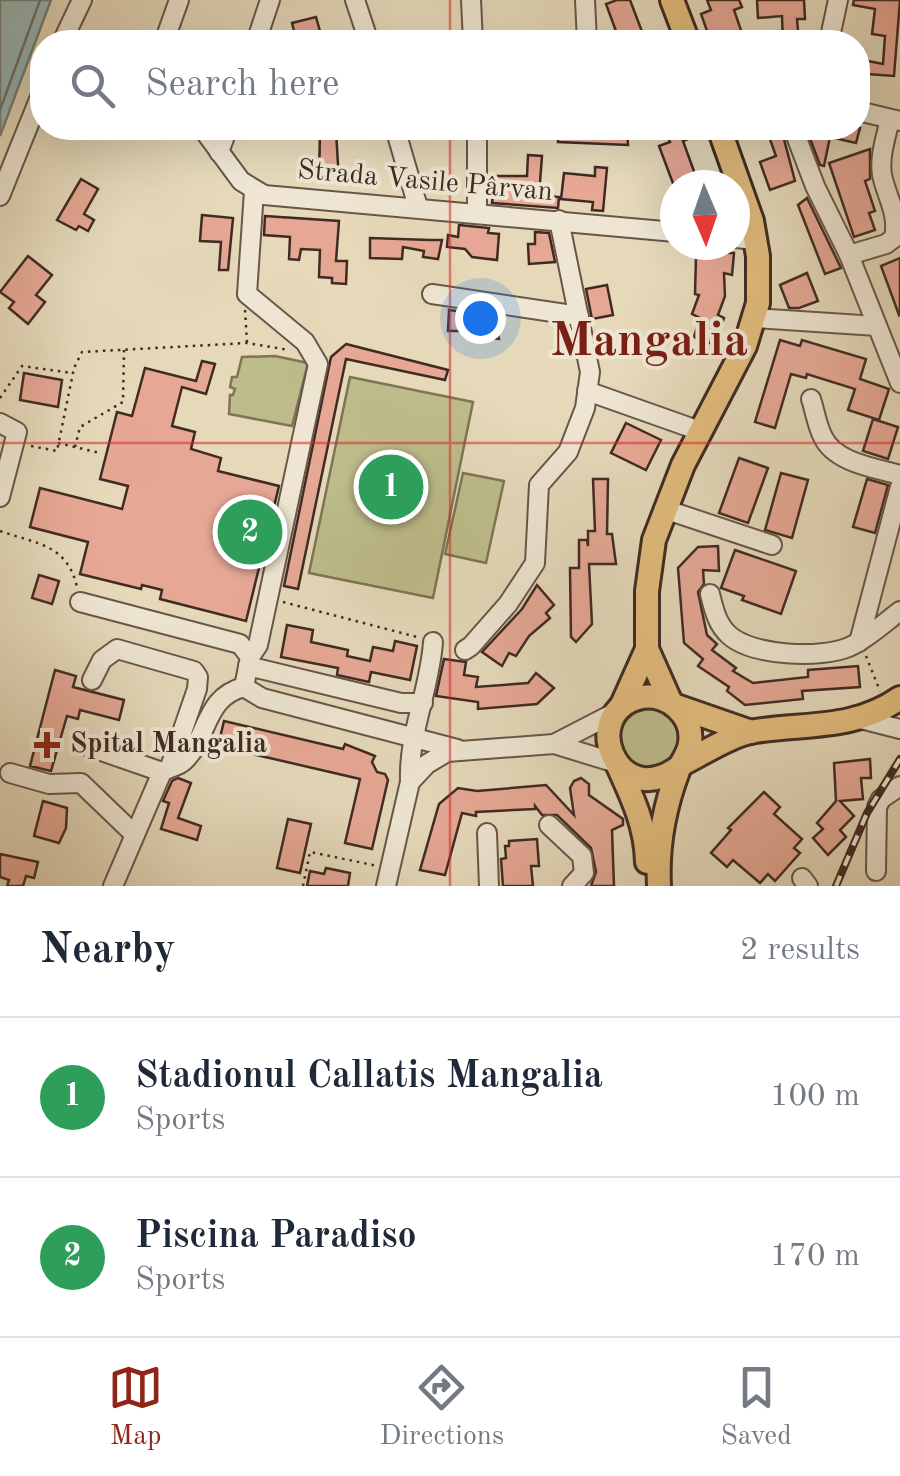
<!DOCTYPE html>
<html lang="en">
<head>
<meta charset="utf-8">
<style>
	:root { --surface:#fff; --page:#f2f2f3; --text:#1f2937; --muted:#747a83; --line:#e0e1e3; --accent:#8f2418 }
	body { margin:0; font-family:"Old Standard TT",serif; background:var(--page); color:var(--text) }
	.compass { position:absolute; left:660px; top:170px; width:90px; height:90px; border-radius:50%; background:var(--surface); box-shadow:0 10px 40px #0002; rotate:178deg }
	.you { position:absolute; left:480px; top:318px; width:35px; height:35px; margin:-25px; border:8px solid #fff; border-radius:50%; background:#1a73e8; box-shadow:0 0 0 15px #1a73e833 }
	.badge { display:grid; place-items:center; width:65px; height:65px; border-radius:50%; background:var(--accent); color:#fff; font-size:32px; font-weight:700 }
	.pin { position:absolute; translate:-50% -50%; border:5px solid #fff; box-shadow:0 2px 10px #0006 }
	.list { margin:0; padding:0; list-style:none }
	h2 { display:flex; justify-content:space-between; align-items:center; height:130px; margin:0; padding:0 40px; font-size:42px }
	h2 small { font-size:32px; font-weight:400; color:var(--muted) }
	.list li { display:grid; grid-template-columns:65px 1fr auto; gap:30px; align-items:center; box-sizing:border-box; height:160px; padding:0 40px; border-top:2px solid var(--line) }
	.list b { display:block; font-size:38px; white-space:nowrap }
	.list p { margin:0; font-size:32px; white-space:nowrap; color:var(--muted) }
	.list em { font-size:32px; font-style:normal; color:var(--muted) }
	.icon { flex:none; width:55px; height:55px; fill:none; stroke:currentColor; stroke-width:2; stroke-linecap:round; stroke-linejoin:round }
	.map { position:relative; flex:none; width:900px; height:886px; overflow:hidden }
	.search { position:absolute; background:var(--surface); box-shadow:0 10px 40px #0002; left:30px; right:30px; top:30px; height:110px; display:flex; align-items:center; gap:25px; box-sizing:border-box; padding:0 35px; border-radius:40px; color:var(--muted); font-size:38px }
	.sheet { height:450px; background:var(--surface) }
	nav { display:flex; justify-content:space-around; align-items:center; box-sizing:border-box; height:140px; border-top:2px solid var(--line); background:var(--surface); font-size:28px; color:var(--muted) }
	nav a { display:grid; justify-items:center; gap:5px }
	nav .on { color:var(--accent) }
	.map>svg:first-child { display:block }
	.green { fill:#bdbc8a; stroke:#7e7456; stroke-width:2.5 }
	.water { fill:#98b9b8; stroke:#75807c; stroke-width:2.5 }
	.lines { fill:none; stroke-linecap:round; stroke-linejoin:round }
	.shore { stroke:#6c726e; stroke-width:2.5 }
	.building { fill:#e6a895; stroke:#402b23; stroke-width:2.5 }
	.minor-casing { stroke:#695649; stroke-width:22 }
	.major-casing { stroke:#402b23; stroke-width:28 }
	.path { stroke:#402b23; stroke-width:2.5; stroke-dasharray:2.5 5; stroke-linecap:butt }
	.minor { stroke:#eee6d2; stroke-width:18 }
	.major { stroke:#e2bc7d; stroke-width:22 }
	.rail-casing { stroke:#402b23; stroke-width:8 }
	.rail { stroke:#eee6d2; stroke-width:4; stroke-dasharray:11; stroke-linecap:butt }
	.grid { fill:none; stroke:#d62828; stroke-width:2.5; stroke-opacity:0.55 }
	.poi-dot { fill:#8f2418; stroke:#eee6d2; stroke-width:4 }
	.labels { text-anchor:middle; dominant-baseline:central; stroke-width:8; stroke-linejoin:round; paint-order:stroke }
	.street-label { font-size:28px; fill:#402b23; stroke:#eee6d2 }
	.poi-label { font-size:28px; font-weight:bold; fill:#402b23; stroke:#eee6d2; text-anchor:start }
	.town-label { font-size:48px; font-weight:bold; fill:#7a1f14; stroke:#eee6d2 }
</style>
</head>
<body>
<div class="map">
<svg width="900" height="886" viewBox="0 0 900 886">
	<rect width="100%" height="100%" fill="#e5d9ba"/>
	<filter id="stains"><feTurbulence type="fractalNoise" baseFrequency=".002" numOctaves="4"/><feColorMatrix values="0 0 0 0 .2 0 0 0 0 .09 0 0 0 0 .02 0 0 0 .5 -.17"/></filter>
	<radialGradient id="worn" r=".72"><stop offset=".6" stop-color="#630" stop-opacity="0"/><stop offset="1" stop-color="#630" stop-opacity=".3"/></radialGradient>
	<!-- green -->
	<g class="green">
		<polygon points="275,356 308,363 292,426 229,414 230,395 233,395 235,389 230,387 232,377 237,377 242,357"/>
		<polygon points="350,377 473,402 433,598 309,573"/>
		<polygon points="463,473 504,481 486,563 445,554"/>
		<circle cx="649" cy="738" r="29"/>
	</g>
	<!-- water -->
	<polygon class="water" points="0,0 51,0 0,136"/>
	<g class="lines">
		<!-- shore -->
		<polyline class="shore" points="0,110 40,0"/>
	</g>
	<!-- building -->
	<g class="building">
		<polygon points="617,0 630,0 646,42 635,42 634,39 620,42 606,4"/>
		<polygon points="707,0 739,0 742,7 734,10 745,42 711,42 701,14 711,10"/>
		<polygon points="757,0 804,0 805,19 797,19 799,42 783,42 782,16 758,18"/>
		<polygon points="854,0 900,0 894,76 867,74 862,97 858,97 858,59 883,64 885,36 872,34 875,9 853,5"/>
		<polygon points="316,17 323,42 297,42 292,23"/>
		<polygon points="558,128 627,128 628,145 558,142"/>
		<polygon points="665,128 695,128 698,135 683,141 699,185 674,186 659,146 670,142"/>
		<polygon points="766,128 781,128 795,181 770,190 760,162 776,156"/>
		<polygon points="806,128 860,128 856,143 830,137 824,166 820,165"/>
		<polygon points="320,131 336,131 339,181 319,181"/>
		<polygon points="870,149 870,179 865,181 875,211 869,213 875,230 854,237 829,163"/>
		<polygon points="528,155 542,156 539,195 559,197 558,208 492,203 495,176 527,176"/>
		<polygon points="595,167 607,168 603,211 592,210 593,202 561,199 564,173 595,176"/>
		<polygon points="81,179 98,189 84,214 94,220 88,231 79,226 76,230 57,220"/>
		<polygon points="807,198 841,268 825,274 798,205"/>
		<polygon points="202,215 233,218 228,270 219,270 221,242 200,241"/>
		<polygon points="265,216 339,221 336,261 347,261 346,284 332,283 332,278 319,277 320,250 301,249 299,260 289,259 290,237 264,235"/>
		<polygon points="459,225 489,228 488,233 499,234 497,260 472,257 465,249 447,247 448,235 458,237"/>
		<polygon points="535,232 549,233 555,262 529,264 528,244 535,244"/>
		<polygon points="370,238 430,240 442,240 438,259 423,257 424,251 403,247 402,259 370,258"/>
		<polygon points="712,253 734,253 732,275 724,273 725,296 718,315 724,318 715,345 694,337 700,318 692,314 699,295 695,294 696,257 711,258"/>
		<polygon points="28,256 52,275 36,295 45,302 28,324 9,308 14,302 0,292"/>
		<polygon points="900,258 900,314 899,315 881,266"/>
		<polygon points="807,273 818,301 799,308 789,308 780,285"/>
		<polygon points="607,285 613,315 592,319 586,289"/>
		<polygon points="449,310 494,316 499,339 482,338 482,331 448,331"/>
		<polygon points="780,340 800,346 802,340 866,359 860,379 889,389 879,420 848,410 855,389 807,374 806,378 791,374 775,428 755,422"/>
		<polygon points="346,344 448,370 445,380 346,359 298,589 284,586 331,357"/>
		<polygon points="202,361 215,364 206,394 182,387 172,426 195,432 191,449 221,458 218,471 279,486 246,621 160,599 162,590 142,585 141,589 80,574 88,542 30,527 40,488 122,509 128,486 100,479 117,412 132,416 145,368 196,381"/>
		<polygon points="24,373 62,380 58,407 20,400"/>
		<polygon points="873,419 898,427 888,459 863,451"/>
		<polygon points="626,423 661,440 646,470 611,453"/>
		<polygon points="739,458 768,468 748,523 719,513"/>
		<polygon points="781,473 808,480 792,538 765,530"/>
		<polygon points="593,479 608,479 607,534 612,534 616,564 589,564 592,624 576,642 571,637 570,568 579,568 579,540 587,540 588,546 588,531 595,531"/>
		<polygon points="867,479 888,485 875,533 853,527"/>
		<polygon points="718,546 719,571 703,570 704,584 698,592 707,635 717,644 712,650 736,668 733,671 753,683 808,677 808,670 858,666 860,687 802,691 803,699 745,705 727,691 729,687 698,666 703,659 684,643 678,568 698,547"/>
		<polygon points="735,550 796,571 781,614 742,600 744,596 721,588"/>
		<polygon points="39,575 59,581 52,604 32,598"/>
		<polygon points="537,585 554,605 546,613 550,618 529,636 516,656 509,653 502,666 482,652 522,609"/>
		<polygon points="287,625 313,630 311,642 348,650 347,656 370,661 373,647 393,651 395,641 417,646 410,680 371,672 369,682 337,675 338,668 281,657"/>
		<polygon points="444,659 466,662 464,675 478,677 476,687 528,683 536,673 554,688 537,704 478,709 478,702 436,696"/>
		<polygon points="55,670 76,676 73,687 124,700 119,720 80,710 78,719 67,716 51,771 30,766"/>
		<polygon points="224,721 343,749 345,744 375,756 372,762 377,772 385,774 388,780 372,849 345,843 360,779 218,746"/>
		<polygon points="870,759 871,778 861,778 863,799 840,801 854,816 840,830 846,837 828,855 813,838 823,829 817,823 836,801 834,763"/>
		<polygon points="178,778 191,783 178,818 201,826 197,840 161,829 169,803 163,801 172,781"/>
		<polygon points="581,778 589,784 589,795 623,819 623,825 612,830 614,886 591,886 596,872 591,848 557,815 542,815 535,806 535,809 476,812 476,816 462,813 445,875 420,870 439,804 458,788 477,791 546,785 574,815 570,788 574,781"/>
		<polygon points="764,792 780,807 774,814 802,839 794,848 800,853 775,881 768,874 760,883 733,860 727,867 711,853 731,830 728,828"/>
		<polygon points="43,801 67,808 66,828 59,843 34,836"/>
		<polygon points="288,819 311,824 300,873 277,868"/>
		<polygon points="537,839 539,866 531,866 533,886 503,886 501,859 506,858 505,846 509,846 509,841"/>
		<polygon points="0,854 38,862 34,878 26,876 23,886 7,886 9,880 0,877"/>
		<polygon points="326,868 350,873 348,886 307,886 310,871 324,874"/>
	</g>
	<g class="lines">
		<defs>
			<g id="minor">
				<polyline points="355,0 369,42"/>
				<polyline points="471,0 473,42"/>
				<polyline points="585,0 587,42"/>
				<polyline points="62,42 82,0"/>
				<polyline points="164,42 179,0"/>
				<polyline points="256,42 270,0"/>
				<polyline points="829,42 838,0"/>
				<polyline points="858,111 900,121"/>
				<polyline points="202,128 241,181 264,195 675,232"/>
				<polyline points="395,128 418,207"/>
				<polyline points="477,128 477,212"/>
				<polyline points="793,128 815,186 849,255 900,383"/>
				<polyline points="219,152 228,128"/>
				<polyline points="0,196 42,92"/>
				<polyline points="735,238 756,240"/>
				<path d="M 849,255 L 886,244 L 894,238 C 899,214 887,198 882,175 C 879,157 886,137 890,119"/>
				<polyline points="432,294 579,316"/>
				<polyline points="755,318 877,326"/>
				<polyline points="587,391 700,431"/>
				<path d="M 811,399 C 815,411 817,426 823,437 C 835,463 876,468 900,475"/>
				<polyline points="0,423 17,432 0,497"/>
				<polyline points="664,509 772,545"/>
				<path d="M 710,594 C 714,610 717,624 729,635 C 752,656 821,659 849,647 C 867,639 884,623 900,611"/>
				<polyline points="80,602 240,644 250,657 244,687 262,698 457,749"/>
				<polyline points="859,642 900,487"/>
				<polyline points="465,650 471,646 508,604 535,563 539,485 568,452 585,408 590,372 559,220"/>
				<polyline points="250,657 258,645 318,364 305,342 247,294 254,191"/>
				<polyline points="248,666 401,703 423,703"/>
				<polyline points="92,680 102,660 117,649 194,671 198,677 197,689 170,767"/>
				<polyline points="861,719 900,729"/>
				<polyline points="81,744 162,772"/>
				<polyline points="554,744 616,712"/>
				<polyline points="10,773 49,784 81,783 134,834"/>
				<path d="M 410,782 C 408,734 430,689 433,642"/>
				<polyline points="549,825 582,856 584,873 572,886"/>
				<polyline points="487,833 489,886"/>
				<polyline points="876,871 877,807 881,799 900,786"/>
				<polyline points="802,878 808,886"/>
				<path d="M 113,886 L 162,772 C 169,767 178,767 184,761 C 209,737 204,697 244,687"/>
				<polyline points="386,886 410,782 427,764 447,752 554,744 616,763"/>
			</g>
			<g id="major">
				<polyline points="672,0 688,42"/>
				<polyline points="671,703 647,649 647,591 654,540 683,465 745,346 758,303 758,256 752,221 719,128"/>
				<polyline points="676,706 751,732"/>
				<polyline points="621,707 647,649"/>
				<path d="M 682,764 C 704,753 731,735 755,731 C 807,723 854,730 900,698"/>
				<path d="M 618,766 C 633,799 646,826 647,862"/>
				<path d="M 659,886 C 657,847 664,808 678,771 C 681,762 689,754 690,743 C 692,730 687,717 677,708 C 668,699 654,695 642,697 C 577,710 616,814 679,767"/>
			</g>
		</defs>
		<!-- minor casing -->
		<use href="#minor" class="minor-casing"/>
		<!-- major casing -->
		<use href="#major" class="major-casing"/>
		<!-- path -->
		<g class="path">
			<polyline points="245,310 247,342"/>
			<polyline points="0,398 22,366 72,373"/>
			<polyline points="58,443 100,453"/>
			<polyline points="31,446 57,451 74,368 82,352 247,343 289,350"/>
			<polyline points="75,447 80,427 123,402 124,350"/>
			<path d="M 0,531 C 37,544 67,544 77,587"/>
			<polyline points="283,602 421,638"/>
			<polyline points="866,656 880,691"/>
			<polyline points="303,886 310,852 378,866"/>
		</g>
		<!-- minor -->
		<use href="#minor" class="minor"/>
		<!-- major -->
		<use href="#major" class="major"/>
		<defs>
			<polyline id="rail" points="836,886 867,813 900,759"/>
		</defs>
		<!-- rail casing -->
		<use href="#rail" class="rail-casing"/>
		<!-- rail -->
		<use href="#rail" class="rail"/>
	</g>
	<!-- grid -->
	<path class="grid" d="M 450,0 L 450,42M 450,128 L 450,886M 0,443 L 900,443"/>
	<!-- markers -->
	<path class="poi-dot" d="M42 730h10v10h10v10h-10v10h-10v-10h-10v-10h10z"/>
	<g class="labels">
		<!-- street labels -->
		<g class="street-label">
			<text transform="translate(425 182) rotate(5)">Strada Vasile Pârvan</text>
		</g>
		<!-- poi labels -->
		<g class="poi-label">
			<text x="70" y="745">Spital Mangalia</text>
		</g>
		<!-- town labels -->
		<g class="town-label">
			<text x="649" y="342">Mangalia</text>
		</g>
	</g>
	<rect width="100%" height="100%" filter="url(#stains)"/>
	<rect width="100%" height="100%" fill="url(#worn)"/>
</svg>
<svg class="compass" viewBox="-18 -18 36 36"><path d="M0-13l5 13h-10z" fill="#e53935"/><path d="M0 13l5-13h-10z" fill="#747a83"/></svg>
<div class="you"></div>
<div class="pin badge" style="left:391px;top:487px;background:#2e9e5b">1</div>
<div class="pin badge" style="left:250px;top:532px;background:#2e9e5b">2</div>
<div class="search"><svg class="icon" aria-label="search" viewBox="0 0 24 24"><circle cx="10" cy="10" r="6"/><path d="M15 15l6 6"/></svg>Search here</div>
</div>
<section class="sheet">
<h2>Nearby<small>2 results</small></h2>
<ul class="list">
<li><span class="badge" style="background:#2e9e5b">1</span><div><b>Stadionul Callatis Mangalia</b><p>Sports</p></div><em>100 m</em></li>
<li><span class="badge" style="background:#2e9e5b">2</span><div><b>Piscina Paradiso</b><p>Sports</p></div><em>170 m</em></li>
</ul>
</section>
<nav>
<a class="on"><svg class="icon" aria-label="map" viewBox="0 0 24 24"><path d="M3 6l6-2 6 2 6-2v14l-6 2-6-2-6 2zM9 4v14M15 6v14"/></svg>Map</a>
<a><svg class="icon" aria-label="directions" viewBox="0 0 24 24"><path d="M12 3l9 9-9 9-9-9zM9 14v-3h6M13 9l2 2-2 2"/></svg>Directions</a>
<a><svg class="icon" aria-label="saved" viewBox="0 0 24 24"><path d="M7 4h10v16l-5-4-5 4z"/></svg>Saved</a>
</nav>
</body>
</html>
